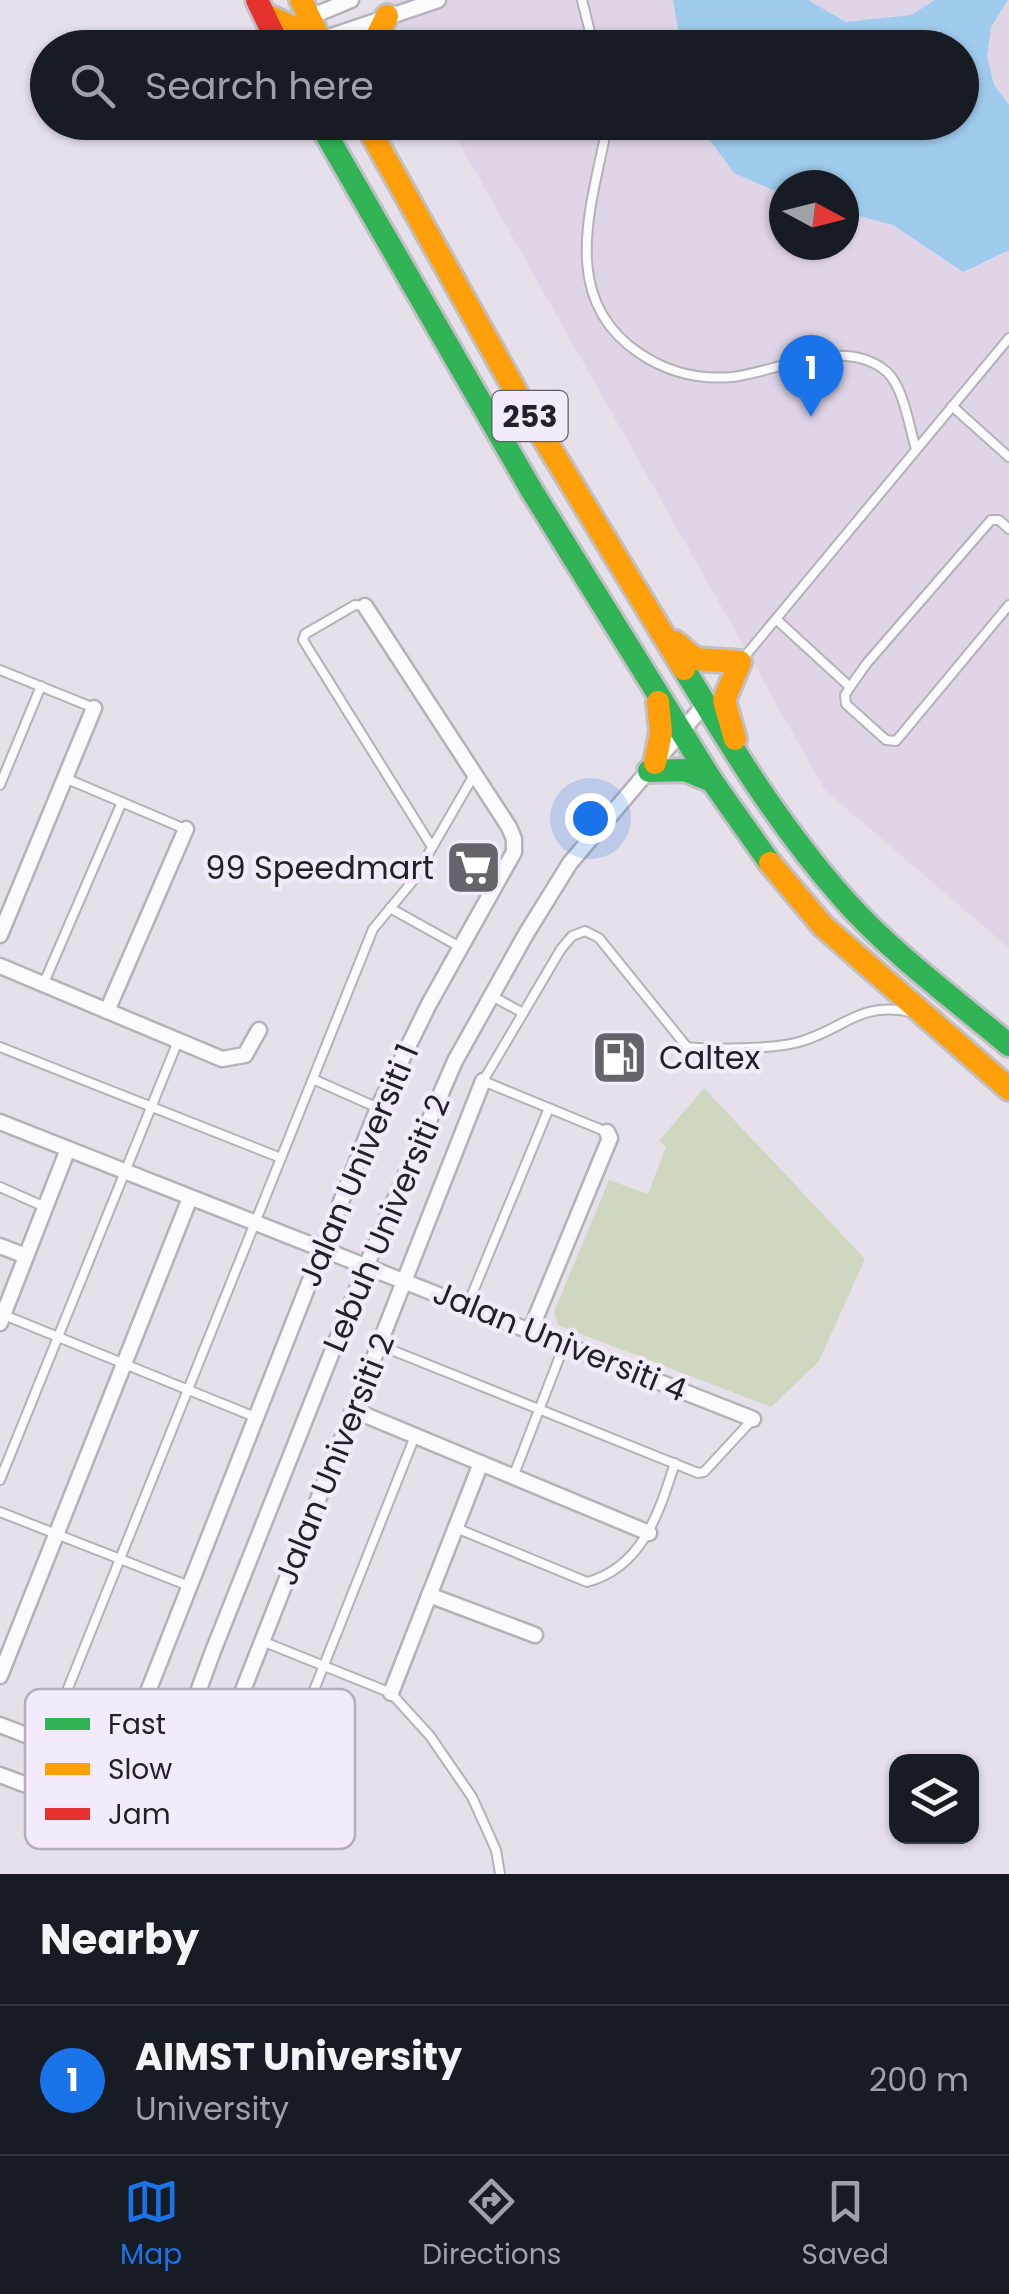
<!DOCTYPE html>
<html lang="en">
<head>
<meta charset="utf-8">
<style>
	:root { --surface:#171b24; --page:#20242c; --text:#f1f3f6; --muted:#9ea1a6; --line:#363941; --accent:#1a73e8 }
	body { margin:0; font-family:Poppins,sans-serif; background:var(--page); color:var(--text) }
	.controls { position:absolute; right:30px; bottom:30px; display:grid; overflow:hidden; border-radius:20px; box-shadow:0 2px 8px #0004 }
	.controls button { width:90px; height:90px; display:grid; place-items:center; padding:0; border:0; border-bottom:2px solid var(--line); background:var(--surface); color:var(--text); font:50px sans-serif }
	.compass { position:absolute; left:769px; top:170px; width:90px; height:90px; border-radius:50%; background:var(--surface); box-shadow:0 2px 8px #0004; rotate:97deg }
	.you { position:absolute; left:590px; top:818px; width:35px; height:35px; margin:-25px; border:8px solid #fff; border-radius:50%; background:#1a73e8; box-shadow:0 0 0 15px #1a73e833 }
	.badge { display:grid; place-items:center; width:65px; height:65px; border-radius:50%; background:var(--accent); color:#fff; font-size:32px; font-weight:700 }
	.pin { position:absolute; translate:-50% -82px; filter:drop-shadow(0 2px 5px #0008) }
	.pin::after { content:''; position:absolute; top:52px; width:35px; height:30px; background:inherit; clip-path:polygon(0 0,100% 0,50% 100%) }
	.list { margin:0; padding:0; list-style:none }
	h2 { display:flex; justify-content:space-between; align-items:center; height:130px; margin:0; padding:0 40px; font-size:42px }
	h2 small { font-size:32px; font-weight:400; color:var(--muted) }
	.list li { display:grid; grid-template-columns:65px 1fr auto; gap:30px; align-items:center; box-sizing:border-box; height:150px; padding:0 40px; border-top:2px solid var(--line) }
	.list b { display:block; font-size:38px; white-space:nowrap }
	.list p { margin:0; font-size:32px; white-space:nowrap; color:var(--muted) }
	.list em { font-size:32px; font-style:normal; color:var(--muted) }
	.icon { flex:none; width:55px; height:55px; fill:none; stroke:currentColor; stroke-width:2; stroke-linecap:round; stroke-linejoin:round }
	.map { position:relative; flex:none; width:1009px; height:1874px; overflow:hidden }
	.search { position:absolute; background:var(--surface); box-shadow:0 2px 8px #0004; left:30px; right:30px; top:30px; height:110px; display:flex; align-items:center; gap:25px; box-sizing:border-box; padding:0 35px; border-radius:55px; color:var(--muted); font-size:38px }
	.sheet { height:280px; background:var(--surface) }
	nav { display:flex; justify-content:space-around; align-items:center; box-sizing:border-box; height:140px; border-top:2px solid var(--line); background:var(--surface); font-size:28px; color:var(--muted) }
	nav a { display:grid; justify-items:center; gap:5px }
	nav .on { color:var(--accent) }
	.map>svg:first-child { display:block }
	.built { fill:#dfd5e7; fill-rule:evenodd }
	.green { fill:#cfd7c0 }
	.water { fill:#9fcced }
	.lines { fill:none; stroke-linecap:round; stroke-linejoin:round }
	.lane-casing { stroke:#b5b1b8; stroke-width:12 }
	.street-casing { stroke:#b5b1b8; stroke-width:19 }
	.fast-casing { stroke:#c1bfc4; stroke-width:28 }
	.slow-casing { stroke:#c1bfc4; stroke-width:28 }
	.jam-casing { stroke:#c1bfc4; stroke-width:28 }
	.lane { stroke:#fbfafc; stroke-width:8 }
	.street { stroke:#fbfafc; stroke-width:14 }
	.fast { stroke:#30b455; stroke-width:22 }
	.slow { stroke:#ff9f0a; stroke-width:22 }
	.jam { stroke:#e5322d; stroke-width:22 }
	.labels { text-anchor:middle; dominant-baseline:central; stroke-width:9; stroke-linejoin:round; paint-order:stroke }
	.shield { fill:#f3eafb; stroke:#615d66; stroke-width:2.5 }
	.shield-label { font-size:30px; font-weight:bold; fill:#232026 }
	.poi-label { font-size:32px; fill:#232026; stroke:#f3eafb; text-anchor:end }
	.street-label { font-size:32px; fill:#232026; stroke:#f3eafb }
	.key { fill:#f3eafb; stroke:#b5adbb; stroke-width:2.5 }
	.key-label { font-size:28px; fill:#232026 }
</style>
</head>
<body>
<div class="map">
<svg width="1009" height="1874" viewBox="0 0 1009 1874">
	<rect width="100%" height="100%" fill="#e5e0ea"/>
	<!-- built -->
	<path class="built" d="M 384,0 L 1009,0 L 1009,948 L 825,790 L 448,123 L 962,122 L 962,48 L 409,47 ZM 784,185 L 844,185 L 844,245 L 784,245 Z"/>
	<!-- green -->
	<polygon class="green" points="704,1088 865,1259 819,1361 771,1407 558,1325 554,1312 609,1180 648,1194 666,1147 659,1141"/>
	<!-- water -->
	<polygon class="water" points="673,0 808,0 846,22 911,15 935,0 1008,0 991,27 987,56 994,85 1009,105 1009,250 963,272 893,225 844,212 844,185 784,185 784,195 734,173 697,123 962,122 962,48 681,47"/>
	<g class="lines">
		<defs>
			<g id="lane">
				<polyline points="582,0 594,48"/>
				<path d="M 608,122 C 593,202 556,297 639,353 C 667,372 698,380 732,377 C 777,372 845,335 887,372 C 904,388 909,427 916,449"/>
				<polyline points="952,406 1009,457"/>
				<polyline points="365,606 355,605 305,634 303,640 432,847"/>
				<polyline points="776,619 850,687 867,663 991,520 999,520 1009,529"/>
				<polyline points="741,661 1009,338"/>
				<polyline points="0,670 94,708"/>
				<polyline points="850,687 845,695 846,704 886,740 896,741 1009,605"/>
				<polyline points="65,778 185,829"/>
				<polyline points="0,785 41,686"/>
				<polyline points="390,908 460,947"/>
				<polyline points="43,985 122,802"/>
				<polyline points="492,996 523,1013"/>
				<polyline points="0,1047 281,1158"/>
				<polyline points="315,1080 378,1108"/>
				<path d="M 607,1132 L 483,1081 L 561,949 L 572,936 L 585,931 L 599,938 L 687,1047 C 712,1050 775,1049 799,1042 C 845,1029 858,1001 911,1012"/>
				<polyline points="0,1187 45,1207"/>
				<polyline points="468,1304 549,1108"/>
				<polyline points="4,1315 255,1417"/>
				<polyline points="379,1345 698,1473 704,1472 753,1419"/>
				<polyline points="513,1477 565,1343"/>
				<polyline points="0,1480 178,1041"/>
				<polyline points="0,1512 189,1586"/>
				<path d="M 456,1528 L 587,1582 C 643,1567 659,1512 675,1463"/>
				<polyline points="262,1641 391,1693 430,1736 472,1797 496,1850 500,1874"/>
				<polyline points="46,1743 373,929 412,882 474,775"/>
				<polyline points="293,1743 415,1436"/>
			</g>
			<g id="street">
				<polyline points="310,17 351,0"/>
				<polyline points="320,40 438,0"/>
				<polyline points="0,935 94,708"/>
				<polyline points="0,966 222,1059 245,1055 259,1030"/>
				<polyline points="107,1011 186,829"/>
				<polyline points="0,1122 753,1419"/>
				<polyline points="0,1246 26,1256"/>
				<polyline points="0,1323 68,1149"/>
				<polyline points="531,1329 610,1138 607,1132"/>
				<polyline points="353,1410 649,1533"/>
				<polyline points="429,1595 535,1635"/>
				<polyline points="0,1676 190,1198"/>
				<polyline points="391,1693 481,1463"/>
				<polyline points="0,1725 93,1761 117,1759 125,1750 378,1108 429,1004 514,852 514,839 509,827 365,606"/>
				<polyline points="0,1775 115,1818 129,1819 142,1814 152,1806 165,1782 213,1651 367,1264 455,1061 526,934 570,863 705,704"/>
				<polyline points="159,1795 186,1802 204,1789 483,1081"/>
			</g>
			<g id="fast">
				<polyline points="319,122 532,491 712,781 770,863"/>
				<path d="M 684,669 C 732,748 780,827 842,897 C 890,952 953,998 1009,1045"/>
				<polyline points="649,771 685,770 712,781"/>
			</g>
			<g id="slow">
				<polyline points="301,0 322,44"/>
				<polyline points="264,14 320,40"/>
				<polyline points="371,48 387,16"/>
				<polyline points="365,122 520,399 684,669"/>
				<polyline points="675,642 695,659 740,662 724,700 735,739"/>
				<polyline points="655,763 661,732 658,702"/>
				<polyline points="770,863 823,926 1009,1089"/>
			</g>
			<polyline id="jam" points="257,0 280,48"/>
		</defs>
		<!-- lane casing -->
		<use href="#lane" class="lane-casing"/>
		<!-- street casing -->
		<use href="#street" class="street-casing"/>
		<!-- fast casing -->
		<use href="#fast" class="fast-casing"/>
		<!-- slow casing -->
		<use href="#slow" class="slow-casing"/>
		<!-- jam casing -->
		<use href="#jam" class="jam-casing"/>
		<!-- lane -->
		<use href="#lane" class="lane"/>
		<!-- street -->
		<use href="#street" class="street"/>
		<!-- fast -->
		<use href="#fast" class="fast"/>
		<!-- slow -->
		<use href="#slow" class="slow"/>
		<!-- jam -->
		<use href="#jam" class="jam"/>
	</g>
	<!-- icons -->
	<defs>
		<symbol id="supermarket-square" viewBox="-11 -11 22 22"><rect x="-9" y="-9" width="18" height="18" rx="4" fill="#67636b" stroke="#f3eafb"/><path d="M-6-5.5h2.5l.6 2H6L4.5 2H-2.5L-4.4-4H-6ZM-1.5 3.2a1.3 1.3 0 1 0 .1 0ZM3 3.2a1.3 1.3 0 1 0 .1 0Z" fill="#fff"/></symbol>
		<symbol id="fuel-square" viewBox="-11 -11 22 22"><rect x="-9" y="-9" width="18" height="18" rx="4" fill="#67636b" stroke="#f3eafb"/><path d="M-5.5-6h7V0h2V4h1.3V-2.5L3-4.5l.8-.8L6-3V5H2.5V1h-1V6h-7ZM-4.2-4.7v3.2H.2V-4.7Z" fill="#fff"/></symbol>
	</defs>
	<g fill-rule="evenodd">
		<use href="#supermarket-square" x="442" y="836" width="63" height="63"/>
		<use href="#fuel-square" x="588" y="1026" width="63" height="63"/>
	</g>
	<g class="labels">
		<!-- shield labels -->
		<rect class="shield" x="492.5" y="391" width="75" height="50" rx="8"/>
		<g class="shield-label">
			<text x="530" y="416">253</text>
		</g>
		<!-- poi labels -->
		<g class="poi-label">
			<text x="434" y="867">99 Speedmart</text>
			<text x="659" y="1057" text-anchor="start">Caltex</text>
		</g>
		<!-- street labels -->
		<g class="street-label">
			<text transform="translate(358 1165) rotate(-67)">Jalan Universiti 1</text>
			<text transform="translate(386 1223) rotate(-67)">Lebuh Universiti 2</text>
			<text transform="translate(560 1341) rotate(22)">Jalan Universiti 4</text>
			<text transform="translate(334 1459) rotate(-68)">Jalan Universiti 2</text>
		</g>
	</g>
	<!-- legend -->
	<rect x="25" y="1689" width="330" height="160" rx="15" class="key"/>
	<rect x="45" y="1718" width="45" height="12" fill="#30b455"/>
	<rect x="45" y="1763" width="45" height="12" fill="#ff9f0a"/>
	<rect x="45" y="1808" width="45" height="12" fill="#e5322d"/>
	<g class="key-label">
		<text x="108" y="1734">Fast</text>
		<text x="108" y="1779">Slow</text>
		<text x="108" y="1824">Jam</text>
	</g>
</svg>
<div class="controls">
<button><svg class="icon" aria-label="layers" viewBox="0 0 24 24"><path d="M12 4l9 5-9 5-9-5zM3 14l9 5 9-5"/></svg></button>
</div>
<svg class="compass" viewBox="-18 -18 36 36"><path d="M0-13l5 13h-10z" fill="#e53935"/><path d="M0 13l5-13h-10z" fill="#9ea1a6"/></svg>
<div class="you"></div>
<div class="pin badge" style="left:811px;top:417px">1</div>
<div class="search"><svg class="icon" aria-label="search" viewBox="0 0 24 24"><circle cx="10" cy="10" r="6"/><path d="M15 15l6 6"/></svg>Search here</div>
</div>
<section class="sheet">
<h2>Nearby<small></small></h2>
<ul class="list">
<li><span class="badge">1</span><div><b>AIMST University</b><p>University</p></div><em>200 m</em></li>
</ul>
</section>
<nav>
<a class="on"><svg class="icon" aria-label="map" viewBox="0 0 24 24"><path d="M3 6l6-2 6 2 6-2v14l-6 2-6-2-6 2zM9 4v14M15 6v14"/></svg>Map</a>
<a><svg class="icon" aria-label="directions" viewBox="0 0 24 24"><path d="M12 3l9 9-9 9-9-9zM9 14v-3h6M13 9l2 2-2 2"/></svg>Directions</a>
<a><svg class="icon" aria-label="saved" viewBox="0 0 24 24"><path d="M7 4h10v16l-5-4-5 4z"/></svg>Saved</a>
</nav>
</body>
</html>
